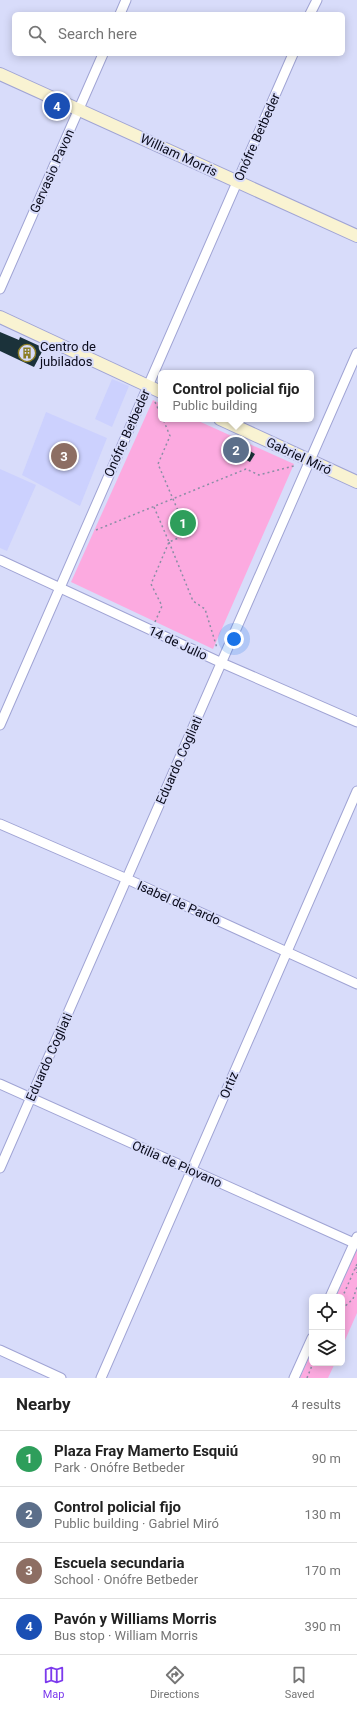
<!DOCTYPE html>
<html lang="en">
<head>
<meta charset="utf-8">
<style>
	:root { --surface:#fff; --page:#f2f2f2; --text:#222; --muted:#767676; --line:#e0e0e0; --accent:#7c3aed }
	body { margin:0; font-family:Roboto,sans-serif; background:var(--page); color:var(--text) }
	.controls { position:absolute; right:12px; bottom:12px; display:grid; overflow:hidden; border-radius:6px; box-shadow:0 2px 10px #0003 }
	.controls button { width:36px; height:36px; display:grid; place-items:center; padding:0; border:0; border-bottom:1px solid var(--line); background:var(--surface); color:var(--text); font:20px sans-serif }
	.you { position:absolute; left:234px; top:639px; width:14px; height:14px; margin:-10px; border:3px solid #fff; border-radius:50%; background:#1a73e8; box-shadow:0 0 0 6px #1a73e833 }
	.badge { display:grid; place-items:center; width:26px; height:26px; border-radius:50%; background:var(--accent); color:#fff; font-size:13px; font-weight:700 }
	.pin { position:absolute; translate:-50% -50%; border:2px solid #fff; box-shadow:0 1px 4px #0006 }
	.popup { position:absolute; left:158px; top:370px; width:156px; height:52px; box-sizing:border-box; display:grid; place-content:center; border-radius:6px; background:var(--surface); filter:drop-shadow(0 1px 3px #0005); font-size:13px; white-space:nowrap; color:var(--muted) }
	.popup b { font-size:15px; color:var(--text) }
	.popup::after { content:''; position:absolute; left:50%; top:100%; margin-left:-8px; border:8px solid transparent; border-top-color:var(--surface) }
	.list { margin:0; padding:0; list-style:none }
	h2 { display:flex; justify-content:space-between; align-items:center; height:52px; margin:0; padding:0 16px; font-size:17px }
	h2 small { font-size:13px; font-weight:400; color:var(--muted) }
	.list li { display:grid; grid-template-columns:26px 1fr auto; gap:12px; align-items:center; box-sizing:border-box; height:56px; padding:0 16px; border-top:1px solid var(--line) }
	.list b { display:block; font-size:15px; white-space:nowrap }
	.list p { margin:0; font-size:13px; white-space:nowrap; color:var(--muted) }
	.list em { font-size:13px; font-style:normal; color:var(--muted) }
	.icon { flex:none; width:22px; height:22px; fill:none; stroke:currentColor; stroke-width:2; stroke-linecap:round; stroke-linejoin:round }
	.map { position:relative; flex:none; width:357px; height:1378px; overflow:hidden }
	.search { position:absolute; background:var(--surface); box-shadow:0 2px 10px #0003; left:12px; right:12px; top:12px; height:44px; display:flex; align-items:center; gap:10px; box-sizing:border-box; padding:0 14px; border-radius:6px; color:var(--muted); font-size:15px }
	.sheet { height:276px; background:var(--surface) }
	nav { display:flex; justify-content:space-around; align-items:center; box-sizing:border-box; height:56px; border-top:1px solid var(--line); background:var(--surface); font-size:11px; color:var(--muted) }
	nav a { display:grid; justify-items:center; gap:2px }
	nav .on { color:var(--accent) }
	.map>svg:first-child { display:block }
	.built { fill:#ccd1fe }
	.green { fill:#fcaae0 }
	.building { fill:#1b323a }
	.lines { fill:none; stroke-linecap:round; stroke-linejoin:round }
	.street-casing { stroke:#a0a4d4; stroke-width:11 }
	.secondary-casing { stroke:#a0a4d4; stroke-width:14 }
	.path { stroke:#8b8ea6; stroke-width:1.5; stroke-dasharray:2 3; stroke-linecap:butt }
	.street { stroke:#fff; stroke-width:9 }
	.secondary { stroke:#f9f3d2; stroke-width:12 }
	.labels { text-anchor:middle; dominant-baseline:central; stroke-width:4; stroke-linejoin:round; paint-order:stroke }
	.street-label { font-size:13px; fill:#0a0b1b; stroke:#d8dcfa }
	.poi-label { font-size:13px; fill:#0a0b1b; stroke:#d8dcfa; text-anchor:start }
</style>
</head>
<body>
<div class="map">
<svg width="357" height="1378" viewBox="0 0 357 1378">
	<rect width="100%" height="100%" fill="#d8dcfa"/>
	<!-- built -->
	<g class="built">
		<polygon points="112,379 129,386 112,427 95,419"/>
		<polygon points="46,412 107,438 80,506 22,475"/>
		<polygon points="0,469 36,485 7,551 0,548"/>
	</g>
	<!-- green -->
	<g class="green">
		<polygon points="153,400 161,404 161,419 194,419 294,464 213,649 71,582"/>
		<polygon points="357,1248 357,1313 342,1347 342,1297 336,1297"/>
		<polygon points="312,1351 312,1363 335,1363 328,1378 300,1378"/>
	</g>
	<!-- building -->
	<g class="building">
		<polygon points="0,332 19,340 20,337 44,348 34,367 0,351"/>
		<polygon points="235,442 255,454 250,462 239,456 238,458 229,454"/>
	</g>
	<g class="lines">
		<defs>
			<g id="street">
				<polyline points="120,14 126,0"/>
				<polyline points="310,14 317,0"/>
				<polyline points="0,289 103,54"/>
				<polyline points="0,560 222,663 357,722"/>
				<polyline points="0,725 293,54"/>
				<polyline points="0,824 127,879 357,984"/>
				<polyline points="0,1084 354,1243"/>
				<polyline points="0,1168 357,353"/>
				<polyline points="330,1297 357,1237"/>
				<polyline points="0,1350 61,1378"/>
				<polyline points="101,1378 357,791"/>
				<polyline points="294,1378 312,1338"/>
			</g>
			<g id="secondary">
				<polyline points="0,74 357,236"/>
				<polyline points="0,317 161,392"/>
				<polyline points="220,419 357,482"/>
			</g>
		</defs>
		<!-- street casing -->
		<use href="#street" class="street-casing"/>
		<!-- secondary casing -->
		<use href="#secondary" class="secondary-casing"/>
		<!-- path -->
		<g class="path">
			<polyline points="155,402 161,415"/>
			<polyline points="154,507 169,542 188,534 158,464 170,436 163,419"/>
			<polyline points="96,530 246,469 259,475 294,466"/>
			<polyline points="169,542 193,601 205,609 217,648"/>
			<polyline points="155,622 162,606 151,584 169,542"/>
			<polyline points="356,1267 357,1273"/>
			<polyline points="342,1298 357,1264"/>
			<polyline points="342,1309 353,1299 357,1287"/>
			<polyline points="307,1378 313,1363"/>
		</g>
		<!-- street -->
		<use href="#street" class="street"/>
		<!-- secondary -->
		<use href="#secondary" class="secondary"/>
	</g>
	<!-- icons -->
	<defs>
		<symbol id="building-ring" viewBox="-11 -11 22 22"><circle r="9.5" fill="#d8dcfa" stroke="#8c7e24" stroke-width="1.5"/><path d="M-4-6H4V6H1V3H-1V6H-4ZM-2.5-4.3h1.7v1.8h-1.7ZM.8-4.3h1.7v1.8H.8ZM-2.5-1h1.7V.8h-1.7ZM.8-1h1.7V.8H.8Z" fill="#8c7e24"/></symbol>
	</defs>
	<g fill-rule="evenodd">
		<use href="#building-ring" x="17" y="343" width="20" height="20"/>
	</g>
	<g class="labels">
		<!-- street labels -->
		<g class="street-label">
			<text transform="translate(257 137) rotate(-66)">Onófre Betbeder</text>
			<text transform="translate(179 155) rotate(25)">William Morris</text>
			<text transform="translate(52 171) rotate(-66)">Gervasio Pavon</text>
			<text transform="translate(127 433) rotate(-66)">Onófre Betbeder</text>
			<text transform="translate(299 456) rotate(25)">Gabriel Miró</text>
			<text transform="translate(178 643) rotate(25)">14 de Julio</text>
			<text transform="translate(179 760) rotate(-66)">Eduardo Cogliati</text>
			<text transform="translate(179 903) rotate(24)">Isabel de Pardo</text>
			<text transform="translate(49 1057) rotate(-66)">Eduardo Cogliati</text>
			<text transform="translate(229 1085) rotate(-67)">Ortiz</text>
			<text transform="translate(177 1164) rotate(24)">Otilia de Piovano</text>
		</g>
		<!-- poi labels -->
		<g class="poi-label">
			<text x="40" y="346">Centro de<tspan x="40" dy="15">jubilados</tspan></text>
		</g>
	</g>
</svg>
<div class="controls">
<button><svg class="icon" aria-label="locate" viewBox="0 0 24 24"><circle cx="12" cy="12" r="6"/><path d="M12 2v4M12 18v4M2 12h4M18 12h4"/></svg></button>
<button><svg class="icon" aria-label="layers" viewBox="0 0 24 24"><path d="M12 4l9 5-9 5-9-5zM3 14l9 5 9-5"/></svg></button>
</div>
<div class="you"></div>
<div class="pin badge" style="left:183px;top:523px;background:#2e9e5b">1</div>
<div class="pin badge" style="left:236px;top:450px;background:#5c6f8a">2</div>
<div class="popup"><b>Control policial fijo</b>Public building</div>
<div class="pin badge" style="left:64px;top:456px;background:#8d6e63">3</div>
<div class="pin badge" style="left:57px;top:106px;background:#1a4fb4">4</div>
<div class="search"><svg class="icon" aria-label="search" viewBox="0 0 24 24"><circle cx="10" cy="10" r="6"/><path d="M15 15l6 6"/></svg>Search here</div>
</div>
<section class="sheet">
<h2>Nearby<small>4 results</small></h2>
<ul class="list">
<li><span class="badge" style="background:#2e9e5b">1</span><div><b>Plaza Fray Mamerto Esquiú</b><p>Park · Onófre Betbeder</p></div><em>90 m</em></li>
<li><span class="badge" style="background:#5c6f8a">2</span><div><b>Control policial fijo</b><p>Public building · Gabriel Miró</p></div><em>130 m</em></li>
<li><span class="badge" style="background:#8d6e63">3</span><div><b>Escuela secundaria</b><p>School · Onófre Betbeder</p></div><em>170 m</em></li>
<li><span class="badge" style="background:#1a4fb4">4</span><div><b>Pavón y Williams Morris</b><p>Bus stop · William Morris</p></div><em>390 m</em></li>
</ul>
</section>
<nav>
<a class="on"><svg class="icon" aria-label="map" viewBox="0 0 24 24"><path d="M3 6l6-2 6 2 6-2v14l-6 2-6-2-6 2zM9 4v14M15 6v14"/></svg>Map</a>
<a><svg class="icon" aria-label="directions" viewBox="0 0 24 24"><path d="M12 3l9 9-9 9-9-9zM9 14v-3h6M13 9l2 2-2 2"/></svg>Directions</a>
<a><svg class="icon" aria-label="saved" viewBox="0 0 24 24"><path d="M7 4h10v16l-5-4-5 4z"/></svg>Saved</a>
</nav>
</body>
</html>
